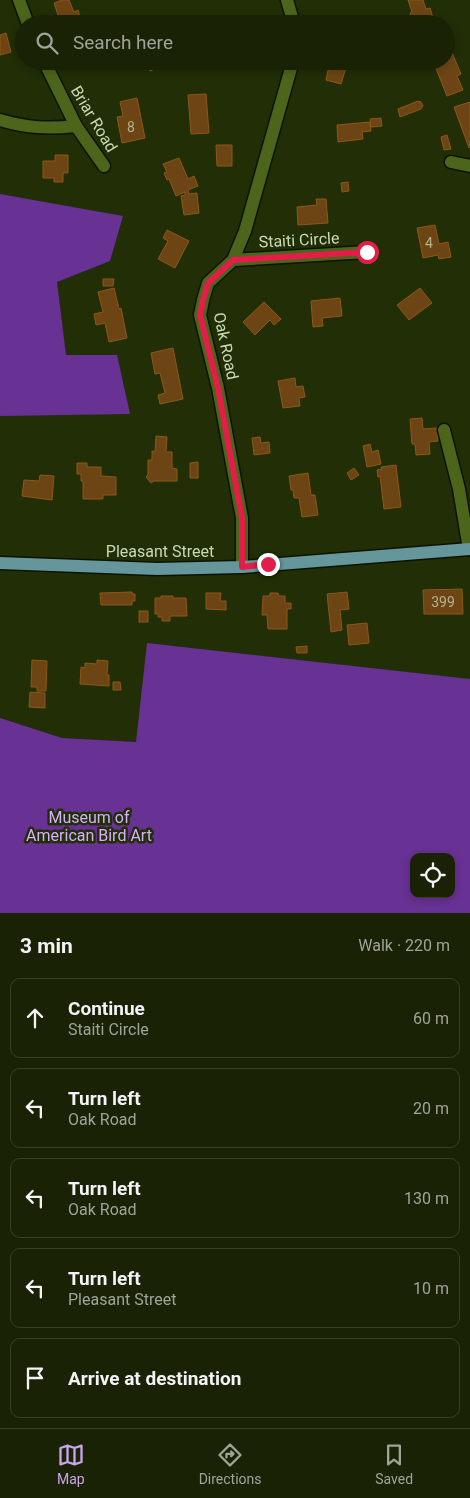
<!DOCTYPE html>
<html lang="en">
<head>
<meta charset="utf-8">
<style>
	:root { --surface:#192204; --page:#262f13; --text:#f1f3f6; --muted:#9fa49a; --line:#373f26; --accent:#c9a5ee }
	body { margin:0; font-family:Roboto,sans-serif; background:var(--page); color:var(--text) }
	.controls { position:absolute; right:15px; bottom:15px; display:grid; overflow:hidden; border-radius:10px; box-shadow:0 2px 8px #0003 }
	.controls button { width:45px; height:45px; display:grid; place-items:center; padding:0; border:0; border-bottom:1px solid var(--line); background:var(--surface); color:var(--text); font:25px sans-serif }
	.stop { position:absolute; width:15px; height:15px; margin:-11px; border:4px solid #e11d48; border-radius:50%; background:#fff }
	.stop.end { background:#e11d48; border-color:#fff; box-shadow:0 1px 5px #0008 }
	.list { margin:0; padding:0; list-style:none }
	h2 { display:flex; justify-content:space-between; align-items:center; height:65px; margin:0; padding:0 20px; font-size:21px }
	h2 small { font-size:16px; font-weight:400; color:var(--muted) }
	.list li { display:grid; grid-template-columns:32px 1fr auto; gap:15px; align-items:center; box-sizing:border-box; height:80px; margin:0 10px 10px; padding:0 10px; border:1px solid var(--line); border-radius:10px }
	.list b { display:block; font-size:19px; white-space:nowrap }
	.list p { margin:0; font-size:16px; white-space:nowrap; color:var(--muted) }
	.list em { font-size:16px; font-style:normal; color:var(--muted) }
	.icon { flex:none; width:28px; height:28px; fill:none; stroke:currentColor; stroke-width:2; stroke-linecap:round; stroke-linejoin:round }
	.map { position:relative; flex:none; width:470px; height:913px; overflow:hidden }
	.search { position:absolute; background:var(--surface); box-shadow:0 2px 8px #0003; left:15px; right:15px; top:15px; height:55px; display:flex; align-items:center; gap:12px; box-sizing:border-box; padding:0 18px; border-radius:28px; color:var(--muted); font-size:19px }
	.sheet { height:515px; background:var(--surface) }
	nav { display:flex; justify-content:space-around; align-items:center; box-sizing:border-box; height:70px; border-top:1px solid var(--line); background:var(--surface); font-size:14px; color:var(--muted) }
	nav a { display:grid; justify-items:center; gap:2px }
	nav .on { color:var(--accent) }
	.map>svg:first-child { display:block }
	.forest { fill:#683194; fill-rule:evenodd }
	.building { fill:#6d4514; stroke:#8d5815 }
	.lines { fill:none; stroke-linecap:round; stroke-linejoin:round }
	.minor-casing { stroke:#0c1401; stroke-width:15 }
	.major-casing { stroke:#0c1401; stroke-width:15 }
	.minor { stroke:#4d651b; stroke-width:12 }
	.major { stroke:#64969b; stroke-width:12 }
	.route { stroke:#e11d48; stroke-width:6 }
	.labels { text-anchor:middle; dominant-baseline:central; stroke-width:5; stroke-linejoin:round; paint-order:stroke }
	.number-label { font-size:14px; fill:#b3b48d }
	.street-label { font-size:16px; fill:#cad9b5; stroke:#212e06 }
	.park-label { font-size:16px; fill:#d5affd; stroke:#212e06 }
</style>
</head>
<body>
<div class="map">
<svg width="470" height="913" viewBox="0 0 470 913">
	<rect width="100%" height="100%" fill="#212e06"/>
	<!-- forest -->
	<g class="forest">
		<polygon points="0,194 123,216 110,261 57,282 66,355 117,355 130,414 0,416"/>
		<path d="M 147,643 L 470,679 L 470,913 L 0,913 L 0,718 L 62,738 L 136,742 ZM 414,857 L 451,857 L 451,894 L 414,894 Z"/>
	</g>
	<!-- building -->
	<g class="building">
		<polygon points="62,0 69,0 74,12 78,10 82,24 61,24 54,3"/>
		<polygon points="408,0 423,0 426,9 430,8 435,24 401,24 400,22 412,18 410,13 412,12"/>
		<rect x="236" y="16" width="18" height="8"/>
		<polygon points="6,33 11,52 0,55 0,35"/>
		<polygon points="450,48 461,74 457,76 463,90 447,96 433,61 446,61 446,49"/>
		<polygon points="146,61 170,61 171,62 150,71"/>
		<polygon points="330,61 348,61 341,84 326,80"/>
		<polygon points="206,94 209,133 191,134 188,95"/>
		<polygon points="137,98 145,138 122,143 117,117 123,116 120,102"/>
		<polygon points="418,101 421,102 423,106 421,109 400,117 398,109"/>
		<polygon points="470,102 470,147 469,148 454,107"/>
		<polygon points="381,118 382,126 371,127 370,119"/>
		<polygon points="370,122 371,131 362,132 363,139 338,142 337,125"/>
		<polygon points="447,135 451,149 444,150 441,137"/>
		<polygon points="216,145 232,145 232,166 217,166"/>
		<polygon points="55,155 68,155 68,173 63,173 63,182 54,182 54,178 43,178 43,161 55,161"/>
		<polygon points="179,158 188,179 194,176 198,186 188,190 189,194 197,193 199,213 184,215 181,196 185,195 185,192 176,196 169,179 167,180 164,173 167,172 163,164"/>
		<polygon points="348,182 349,191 342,192 341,183"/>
		<polygon points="316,199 326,199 328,223 298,225 297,207 317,205"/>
		<polygon points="435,225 439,244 448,242 451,257 439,259 438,255 423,258 417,228"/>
		<polygon points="167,230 189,241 175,268 158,259 168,241 163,238"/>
		<polygon points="103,279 114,279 113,286 103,286"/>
		<polygon points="114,288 119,309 121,308 127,338 109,342 105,323 96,325 94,314 103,312 98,292"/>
		<polygon points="420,288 432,303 409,320 397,305"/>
		<polygon points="340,298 342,316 322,318 323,326 313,327 311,301"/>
		<polygon points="264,302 281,319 274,325 270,320 255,335 243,322"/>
		<polygon points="173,348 183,399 160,404 158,395 165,393 160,373 155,374 151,353"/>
		<polygon points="295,378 296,387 303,386 305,397 299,398 300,406 283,408 278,381"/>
		<polygon points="422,418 423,429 437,428 438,441 429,442 430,454 416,455 415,444 412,444 410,419"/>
		<polygon points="156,436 167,437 166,452 172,452 172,468 177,469 177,481 154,481 151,483 146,477 148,475 148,460 152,460 152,451 155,452"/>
		<polygon points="260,437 261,443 269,442 270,453 254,455 252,438"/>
		<polygon points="370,444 372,452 378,450 381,464 367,467 363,446"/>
		<polygon points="198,462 198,478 190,478 190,463"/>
		<polygon points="77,463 87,463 87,467 101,467 101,476 116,477 116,495 103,495 103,499 83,499 83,481 81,481 81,474 77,474"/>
		<polygon points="396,465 401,507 384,509 380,476 378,477 377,470 382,469 381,467"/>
		<polygon points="354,468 359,475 351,480 347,473"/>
		<polygon points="308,473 311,495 315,495 318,515 302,517 299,498 294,498 293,490 291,490 289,476"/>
		<polygon points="40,475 54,476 52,500 22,496 24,480 39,481"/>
		<polygon points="462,589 463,614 424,614 423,590"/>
		<polygon points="132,592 132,594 135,594 135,601 132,601 132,605 101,605 100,593"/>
		<polygon points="347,592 349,609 340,610 342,630 331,632 327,594"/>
		<polygon points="206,593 221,593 220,601 226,601 226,610 206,609"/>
		<polygon points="270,593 278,593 279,596 285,596 285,603 291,603 291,609 287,609 287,629 268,629 267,615 262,615 263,596 270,596"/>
		<polygon points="161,596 173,596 173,598 186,598 187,616 170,616 170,621 162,621 162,617 158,617 158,614 155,614 155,598 161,598"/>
		<rect x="139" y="611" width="9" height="11"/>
		<polygon points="367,623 369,643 349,645 347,625"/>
		<polygon points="307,646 307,653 297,653 296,647"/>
		<polygon points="32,660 47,661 46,691 37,691 37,687 31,687"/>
		<polygon points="97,660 108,661 107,675 109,675 109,686 80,684 81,667 85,668 85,663 97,664"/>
		<polygon points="113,682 120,682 121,690 113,690"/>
		<polygon points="30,692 45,693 45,708 29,707"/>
	</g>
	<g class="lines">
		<defs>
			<g id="minor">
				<polyline points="19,0 28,24"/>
				<polyline points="287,0 294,24"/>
				<polyline points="44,61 76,126 104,166"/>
				<path d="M 0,120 C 27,128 48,129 76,126"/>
				<polyline points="451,162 470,166"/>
				<polyline points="233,260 367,252"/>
				<polyline points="444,430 459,489 469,549"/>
				<polyline points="242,567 242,518 218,388 200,315 203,300 208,283 233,260 245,231 293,61"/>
			</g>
			<polyline id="major" points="0,563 157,569 242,567 470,549"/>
		</defs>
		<!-- minor casing -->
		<use href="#minor" class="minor-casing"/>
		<!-- major casing -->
		<use href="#major" class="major-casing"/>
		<!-- minor -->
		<use href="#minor" class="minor"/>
		<!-- major -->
		<use href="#major" class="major"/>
	</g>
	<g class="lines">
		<!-- route -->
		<polyline class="route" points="268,564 242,567 242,518 218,388 200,315 203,300 208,283 233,260 367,252"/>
	</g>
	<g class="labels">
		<!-- number labels -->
		<g class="number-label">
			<text x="131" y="127">8</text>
			<text x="429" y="243">4</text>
			<text x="443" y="602">399</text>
		</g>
		<!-- street labels -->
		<g class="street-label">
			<text transform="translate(94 119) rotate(59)">Briar Road</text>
			<text transform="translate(299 240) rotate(-3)">Staiti Circle</text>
			<text transform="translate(226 346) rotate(78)">Oak Road</text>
			<text x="160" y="551">Pleasant Street</text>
		</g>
		<!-- park labels -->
		<g class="park-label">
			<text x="89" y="817">Museum of<tspan x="89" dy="18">American Bird Art</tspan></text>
		</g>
	</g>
</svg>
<div class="controls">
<button><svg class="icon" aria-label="locate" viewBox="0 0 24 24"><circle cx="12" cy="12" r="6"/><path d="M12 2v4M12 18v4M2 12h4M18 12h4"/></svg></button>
</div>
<div class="stop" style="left:367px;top:252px"></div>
<div class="stop end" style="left:268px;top:564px"></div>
<div class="search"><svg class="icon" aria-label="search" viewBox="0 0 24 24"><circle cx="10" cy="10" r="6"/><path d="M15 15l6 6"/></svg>Search here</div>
</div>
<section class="sheet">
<h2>3 min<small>Walk · 220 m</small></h2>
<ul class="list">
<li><svg class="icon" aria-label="ahead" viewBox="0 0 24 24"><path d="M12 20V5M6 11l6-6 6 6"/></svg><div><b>Continue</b><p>Staiti Circle</p></div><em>60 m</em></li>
<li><svg class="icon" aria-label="left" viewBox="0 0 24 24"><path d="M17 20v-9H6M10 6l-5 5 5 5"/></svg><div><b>Turn left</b><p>Oak Road</p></div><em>20 m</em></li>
<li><svg class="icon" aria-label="left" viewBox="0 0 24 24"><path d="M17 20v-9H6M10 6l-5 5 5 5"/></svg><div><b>Turn left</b><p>Oak Road</p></div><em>130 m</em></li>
<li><svg class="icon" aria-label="left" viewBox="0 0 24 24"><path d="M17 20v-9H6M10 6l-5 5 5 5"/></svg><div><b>Turn left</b><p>Pleasant Street</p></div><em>10 m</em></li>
<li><svg class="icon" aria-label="arrive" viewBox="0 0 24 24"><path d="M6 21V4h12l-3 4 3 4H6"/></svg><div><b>Arrive at destination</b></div></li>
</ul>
</section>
<nav>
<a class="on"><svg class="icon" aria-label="map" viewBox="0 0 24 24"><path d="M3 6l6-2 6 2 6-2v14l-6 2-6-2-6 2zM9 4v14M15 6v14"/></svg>Map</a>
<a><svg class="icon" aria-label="directions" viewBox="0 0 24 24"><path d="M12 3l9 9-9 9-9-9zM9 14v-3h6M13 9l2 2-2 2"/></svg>Directions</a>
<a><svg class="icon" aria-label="saved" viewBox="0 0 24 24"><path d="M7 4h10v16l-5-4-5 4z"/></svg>Saved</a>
</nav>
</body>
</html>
